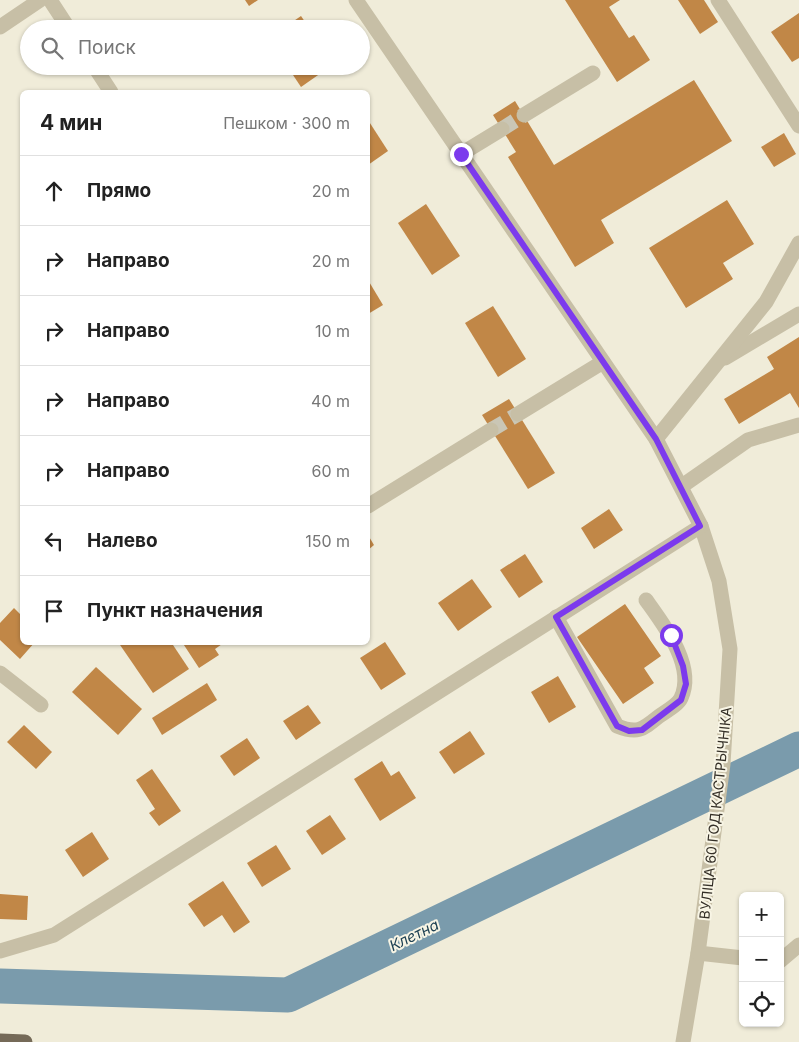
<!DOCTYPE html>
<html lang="ru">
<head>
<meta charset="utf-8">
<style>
	:root { --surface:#fff; --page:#f6f6f6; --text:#222; --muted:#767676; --line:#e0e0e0 }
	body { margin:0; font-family:Inter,sans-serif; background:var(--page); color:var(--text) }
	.controls { position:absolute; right:15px; bottom:15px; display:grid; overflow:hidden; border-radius:8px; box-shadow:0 1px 4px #0004 }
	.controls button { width:45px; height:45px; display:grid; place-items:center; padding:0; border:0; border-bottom:1px solid var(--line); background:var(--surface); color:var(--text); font:25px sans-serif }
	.stop { position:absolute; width:15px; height:15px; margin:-11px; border:4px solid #7c3aed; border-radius:50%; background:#fff }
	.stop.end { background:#7c3aed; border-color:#fff; box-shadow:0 1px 5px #0008 }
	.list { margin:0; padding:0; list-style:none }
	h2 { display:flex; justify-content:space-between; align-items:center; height:65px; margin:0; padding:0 20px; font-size:21px }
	h2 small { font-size:16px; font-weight:400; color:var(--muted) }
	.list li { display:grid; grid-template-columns:32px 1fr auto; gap:15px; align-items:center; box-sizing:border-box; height:70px; padding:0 20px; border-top:1px solid var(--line) }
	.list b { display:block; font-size:19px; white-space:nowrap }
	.list em { font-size:16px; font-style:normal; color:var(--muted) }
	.icon { flex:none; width:28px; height:28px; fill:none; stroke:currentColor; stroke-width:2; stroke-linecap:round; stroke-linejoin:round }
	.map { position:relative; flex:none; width:799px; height:1042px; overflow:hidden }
	.search { position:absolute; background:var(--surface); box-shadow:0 1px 4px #0004; left:20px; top:20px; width:350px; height:55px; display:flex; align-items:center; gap:12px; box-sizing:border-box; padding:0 18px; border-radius:28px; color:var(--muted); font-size:19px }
	.panel { position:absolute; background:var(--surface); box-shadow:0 1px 4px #0004; left:20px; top:90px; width:350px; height:555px; border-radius:8px }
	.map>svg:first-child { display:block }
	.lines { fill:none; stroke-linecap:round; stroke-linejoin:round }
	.river { stroke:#7a9bac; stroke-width:35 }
	.building { fill:#c18747 }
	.minor-tunnel { stroke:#cac6b5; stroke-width:15; stroke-dasharray:15 8; stroke-linecap:butt }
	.minor { stroke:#c7bfa6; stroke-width:15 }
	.major { stroke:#756a58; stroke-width:15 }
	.route { stroke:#7c3aed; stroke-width:6 }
	.labels { text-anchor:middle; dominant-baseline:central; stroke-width:4; stroke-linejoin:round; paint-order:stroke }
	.street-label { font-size:14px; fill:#342f27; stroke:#f8f5e5 }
	.water-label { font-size:15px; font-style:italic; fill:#1e4153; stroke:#f8f5e5 }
</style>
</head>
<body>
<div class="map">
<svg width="799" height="1042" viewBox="0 0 799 1042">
	<rect width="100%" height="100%" fill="#f0ecd9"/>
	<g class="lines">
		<!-- river -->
		<polyline class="river" points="0,986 288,995 799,749"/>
	</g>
	<!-- building -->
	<g class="building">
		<polygon points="245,0 258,0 249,6"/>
		<polygon points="565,0 620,0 609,7 629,38 634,35 650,60 617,82"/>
		<polygon points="678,0 704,0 718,22 700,34"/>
		<polygon points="799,13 799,58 792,62 771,32"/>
		<polygon points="301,16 310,29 282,29"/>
		<polygon points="287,66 331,66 301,87"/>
		<polygon points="694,80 732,141 601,220 614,243 575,267 508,157 516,152 493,115 515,101 554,165"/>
		<polygon points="368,120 388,151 368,165"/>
		<polygon points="784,133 796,154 774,167 761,147"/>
		<polygon points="727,200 754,244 723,263 733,279 686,308 649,248"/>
		<polygon points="426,204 460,256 432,275 398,223"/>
		<polygon points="368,280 383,305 368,314"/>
		<polygon points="493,306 526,359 498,377 465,323"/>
		<polygon points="799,337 799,408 790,393 739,424 724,399 774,369 767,357"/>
		<polygon points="509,399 555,473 528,489 482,415"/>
		<polygon points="609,509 623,530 594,549 581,528"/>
		<polygon points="368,535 374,545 368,550"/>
		<polygon points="525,554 543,582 519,598 500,570"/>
		<polygon points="472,579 492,607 458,631 438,603"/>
		<polygon points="625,604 661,656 644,668 654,683 623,704 577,637"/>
		<polygon points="14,608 22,616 22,642 35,642 20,659 0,640 0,623"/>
		<polygon points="118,642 171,642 189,669 153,693"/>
		<polygon points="182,642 225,642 215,649 219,655 199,668"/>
		<polygon points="385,642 406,674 381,690 360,658"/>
		<polygon points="96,667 142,709 118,735 72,692"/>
		<polygon points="558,676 576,707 549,723 531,692"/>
		<polygon points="207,683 217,700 162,735 152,718"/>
		<polygon points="308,705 321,723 296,740 283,721"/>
		<polygon points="24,725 52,752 36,769 7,742"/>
		<polygon points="470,731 485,754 454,774 439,752"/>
		<polygon points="247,738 260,758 234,776 220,756"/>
		<polygon points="382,761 391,776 399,771 416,798 380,821 354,779"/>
		<polygon points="152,769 181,811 159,826 149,813 155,809 136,780"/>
		<polygon points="330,815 346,839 322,855 306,831"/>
		<polygon points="92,832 109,859 83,877 65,850"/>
		<polygon points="276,845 291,869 262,887 247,863"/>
		<polygon points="223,881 250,922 234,933 222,915 204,927 188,904"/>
		<polygon points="0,894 28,896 27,920 0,919"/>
	</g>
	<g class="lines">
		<!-- minor-tunnel -->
		<g class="minor-tunnel">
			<polyline points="502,129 524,115"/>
			<polyline points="491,430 518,414"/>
		</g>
		<!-- minor -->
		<g class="minor">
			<polyline points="50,0 69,29"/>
			<polyline points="356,0 656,439 701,526 719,581 730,649 723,764 698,953 683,1042"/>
			<polyline points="718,0 799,126"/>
			<polyline points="0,27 40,0"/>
			<polyline points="94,66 111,92"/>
			<polyline points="524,115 593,73"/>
			<polyline points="461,154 502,129"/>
			<polyline points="725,358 799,314"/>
			<polyline points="518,414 603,362"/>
			<polyline points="656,439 766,302 799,243"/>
			<polyline points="682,486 748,440 799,425"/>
			<polyline points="368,506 491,430"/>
			<path d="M 556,617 L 617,726 C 637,734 642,730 658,717 C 665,712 678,705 681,698 C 696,666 664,625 646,600"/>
			<polyline points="0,673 41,705"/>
			<polyline points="0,951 54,935 701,526"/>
			<polyline points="698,953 743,958"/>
			<polyline points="780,961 799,945"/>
		</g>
		<!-- major -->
		<polyline class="major" points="0,1041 25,1042"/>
	</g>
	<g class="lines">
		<!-- route -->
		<polyline class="route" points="461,154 656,439 700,526 556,617 617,726 629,731 642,730 681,700 686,684 683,666 671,635"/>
	</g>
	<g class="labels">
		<!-- street labels -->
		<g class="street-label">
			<text transform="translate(715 813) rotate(-84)">ВУЛІЦА 60 ГОД КАСТРЫЧНІКА</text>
		</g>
		<!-- water labels -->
		<g class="water-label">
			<text transform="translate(414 935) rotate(-26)">Клетна</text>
		</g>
	</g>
</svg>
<div class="controls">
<button>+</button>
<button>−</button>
<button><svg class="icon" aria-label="locate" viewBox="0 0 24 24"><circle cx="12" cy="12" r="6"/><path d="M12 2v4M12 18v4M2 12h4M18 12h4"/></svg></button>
</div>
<div class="stop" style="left:671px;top:635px"></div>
<div class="stop end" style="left:461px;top:154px"></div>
<div class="search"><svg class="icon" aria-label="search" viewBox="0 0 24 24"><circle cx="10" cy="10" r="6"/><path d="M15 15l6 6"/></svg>Поиск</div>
<section class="panel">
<h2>4 мин<small>Пешком · 300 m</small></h2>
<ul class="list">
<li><svg class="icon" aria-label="ahead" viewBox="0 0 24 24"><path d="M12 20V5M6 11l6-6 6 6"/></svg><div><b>Прямо</b></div><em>20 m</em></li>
<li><svg class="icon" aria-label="right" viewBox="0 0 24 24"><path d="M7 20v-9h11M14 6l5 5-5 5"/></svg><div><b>Направо</b></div><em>20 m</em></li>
<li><svg class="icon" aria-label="right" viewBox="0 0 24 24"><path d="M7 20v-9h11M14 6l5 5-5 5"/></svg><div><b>Направо</b></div><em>10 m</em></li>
<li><svg class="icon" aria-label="right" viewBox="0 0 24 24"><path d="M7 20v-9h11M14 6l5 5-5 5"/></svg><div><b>Направо</b></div><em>40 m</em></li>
<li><svg class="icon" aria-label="right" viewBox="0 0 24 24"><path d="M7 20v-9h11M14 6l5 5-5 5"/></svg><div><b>Направо</b></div><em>60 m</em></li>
<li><svg class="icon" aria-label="left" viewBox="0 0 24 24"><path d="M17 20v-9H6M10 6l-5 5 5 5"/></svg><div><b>Налево</b></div><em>150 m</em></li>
<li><svg class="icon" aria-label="arrive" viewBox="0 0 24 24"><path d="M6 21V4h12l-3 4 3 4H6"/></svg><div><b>Пункт назначения</b></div></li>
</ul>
</section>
</div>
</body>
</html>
